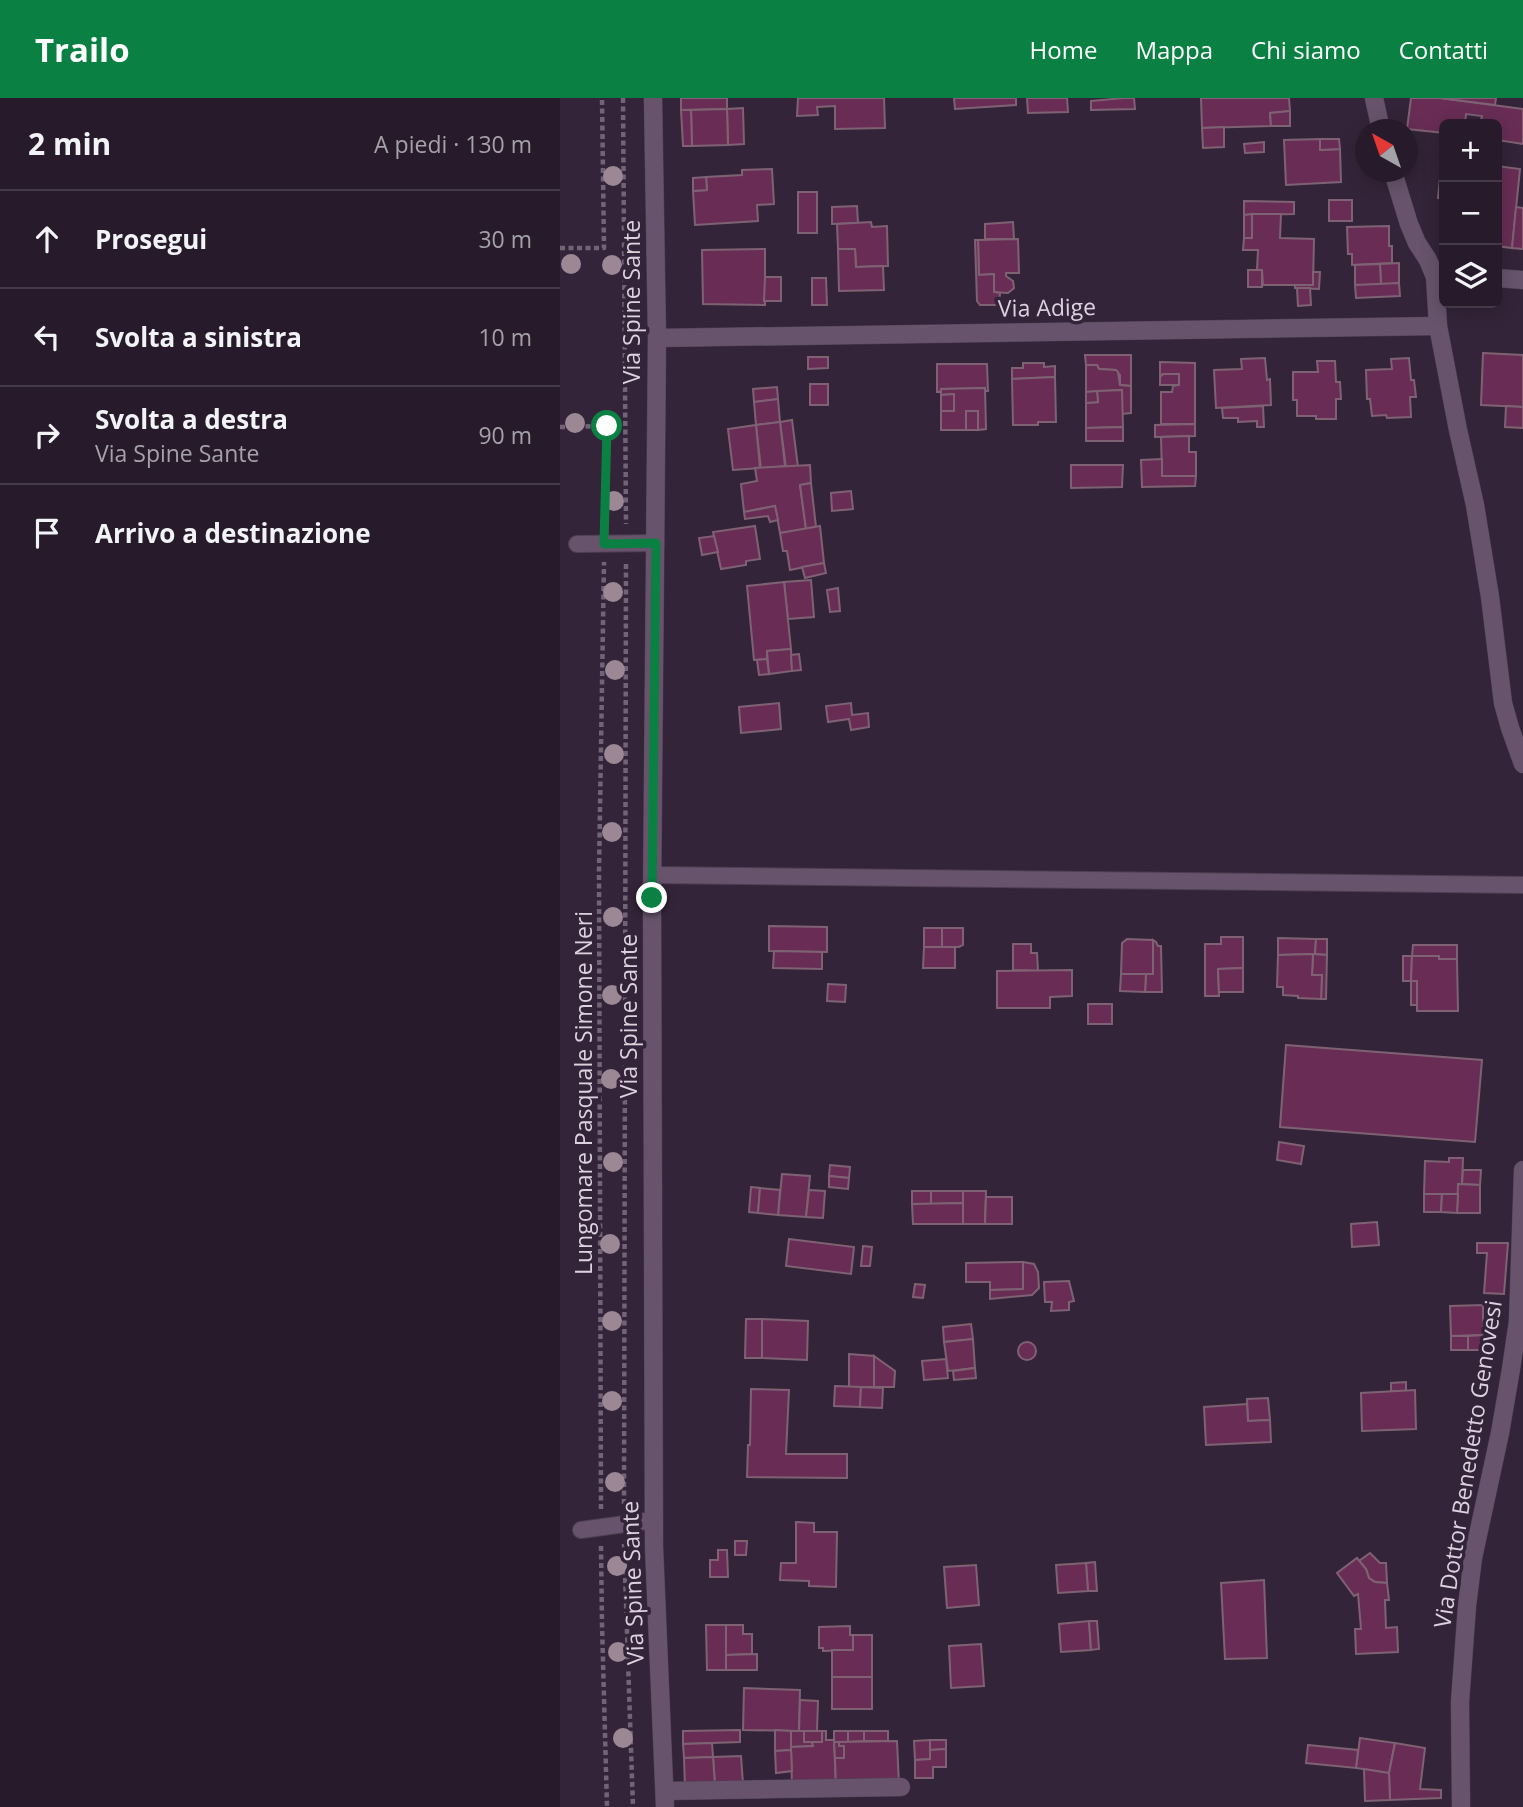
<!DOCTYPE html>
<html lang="it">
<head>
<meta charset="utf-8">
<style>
	:root { --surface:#271b2b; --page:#332837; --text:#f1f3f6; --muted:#a4a1a9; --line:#433947; --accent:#0b8043 }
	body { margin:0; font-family:"Open Sans",sans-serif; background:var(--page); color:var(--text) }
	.controls { position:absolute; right:21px; top:21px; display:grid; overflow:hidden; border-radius:10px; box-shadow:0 4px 18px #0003 }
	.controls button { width:63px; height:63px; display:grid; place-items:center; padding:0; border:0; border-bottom:2px solid var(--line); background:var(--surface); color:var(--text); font:35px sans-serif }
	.compass { position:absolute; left:795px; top:21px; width:63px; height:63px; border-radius:50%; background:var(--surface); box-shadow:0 4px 18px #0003; rotate:320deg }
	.stop { position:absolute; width:21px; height:21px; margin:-16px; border:5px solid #0b8043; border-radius:50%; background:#fff }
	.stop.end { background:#0b8043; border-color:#fff; box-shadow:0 2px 7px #0008 }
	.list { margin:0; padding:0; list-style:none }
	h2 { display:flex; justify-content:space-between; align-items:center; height:91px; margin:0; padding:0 28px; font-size:30px }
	h2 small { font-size:23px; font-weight:400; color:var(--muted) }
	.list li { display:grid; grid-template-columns:46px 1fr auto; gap:21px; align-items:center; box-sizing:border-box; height:98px; padding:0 28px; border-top:2px solid var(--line) }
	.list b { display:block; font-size:26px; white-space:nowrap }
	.list p { margin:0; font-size:23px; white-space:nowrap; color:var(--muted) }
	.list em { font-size:23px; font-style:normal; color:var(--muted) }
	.icon { flex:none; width:38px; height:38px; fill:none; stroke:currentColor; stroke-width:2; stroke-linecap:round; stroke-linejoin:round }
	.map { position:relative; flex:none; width:963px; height:1709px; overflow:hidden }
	header { display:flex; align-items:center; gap:42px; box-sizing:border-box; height:98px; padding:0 35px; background:var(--accent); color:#fff }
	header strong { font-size:33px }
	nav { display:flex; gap:38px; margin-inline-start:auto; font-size:24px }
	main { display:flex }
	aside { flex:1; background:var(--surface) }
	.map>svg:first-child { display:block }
	.building { fill:#692d55; stroke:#7e6273; stroke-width:2 }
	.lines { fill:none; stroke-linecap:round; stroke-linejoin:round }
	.lane-casing { stroke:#4e3f52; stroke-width:18 }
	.street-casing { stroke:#4e3f52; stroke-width:19 }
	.secondary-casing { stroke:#4e3f52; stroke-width:19 }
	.path { stroke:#726477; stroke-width:4.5; stroke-dasharray:5 3.5; stroke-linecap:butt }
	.lane { stroke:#67546c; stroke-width:16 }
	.street { stroke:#67546c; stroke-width:18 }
	.secondary { stroke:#67546c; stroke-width:18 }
	.tree { fill:#9c8894 }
	.route { stroke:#0b8043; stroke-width:9 }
	.labels { text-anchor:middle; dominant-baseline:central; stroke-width:7; stroke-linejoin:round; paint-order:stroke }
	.street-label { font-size:23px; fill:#dcd1df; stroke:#342439 }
</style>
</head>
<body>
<header>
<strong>Trailo</strong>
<nav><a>Home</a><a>Mappa</a><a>Chi siamo</a><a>Contatti</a></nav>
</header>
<main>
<aside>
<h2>2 min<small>A piedi · 130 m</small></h2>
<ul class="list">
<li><svg class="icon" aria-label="ahead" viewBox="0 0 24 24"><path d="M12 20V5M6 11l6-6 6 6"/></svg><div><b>Prosegui</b></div><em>30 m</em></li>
<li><svg class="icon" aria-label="left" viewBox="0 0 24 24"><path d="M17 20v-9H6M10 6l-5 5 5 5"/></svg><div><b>Svolta a sinistra</b></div><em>10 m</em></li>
<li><svg class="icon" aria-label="right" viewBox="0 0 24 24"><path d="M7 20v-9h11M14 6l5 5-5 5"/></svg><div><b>Svolta a destra</b><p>Via Spine Sante</p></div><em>90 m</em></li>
<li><svg class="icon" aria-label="arrive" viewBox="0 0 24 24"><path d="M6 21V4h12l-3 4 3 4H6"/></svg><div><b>Arrivo a destinazione</b></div></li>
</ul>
</aside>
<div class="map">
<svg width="963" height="1709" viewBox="0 0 963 1709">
	<rect width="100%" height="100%" fill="#342439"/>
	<!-- building -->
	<g class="building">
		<polygon points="121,0 167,0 167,11 121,12"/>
		<polygon points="238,0 324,0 325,30 275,31 275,8 257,9 258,17 237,18"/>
		<polygon points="394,0 456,0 456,7 395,11"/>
		<polygon points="467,0 507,0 508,14 468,15"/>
		<polygon points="564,0 574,0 575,11 531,12 531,3"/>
		<polygon points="641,0 729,0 730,13 710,15 711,28 642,30"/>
		<polygon points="851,0 880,0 963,11 963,46 937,42 937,26 920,26 922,18 906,16 905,26 884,26 884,35 847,31"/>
		<polygon points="880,0 936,0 935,7"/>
		<polygon points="183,10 184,46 168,47 167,11"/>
		<polygon points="167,11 168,47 132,48 131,12"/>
		<polygon points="121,12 131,12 132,48 123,48"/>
		<polygon points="730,13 730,28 711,28 710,15"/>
		<polygon points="664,29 664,49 643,50 642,30"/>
		<polygon points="760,41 760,52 780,51 781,84 726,87 724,42"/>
		<polygon points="760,41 779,41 780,51 760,52"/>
		<polygon points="704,44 704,54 685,55 684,46"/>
		<polygon points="882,60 884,60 884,101 878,100"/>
		<polygon points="937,68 960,71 952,150 937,148"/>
		<polygon points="212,71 214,106 197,107 198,123 135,127 133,93 147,92 146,79 182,77 182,72"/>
		<polygon points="146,79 147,92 133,93 133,80"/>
		<rect x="238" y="94" width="19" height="41"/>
		<rect x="769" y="102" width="23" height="21"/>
		<polygon points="684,103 734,104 734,116 684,117"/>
		<polygon points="297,108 298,125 272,126 272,109"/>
		<polygon points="956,109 963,110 963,151 952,150"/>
		<polygon points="692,116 692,140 684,140 684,117"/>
		<polygon points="692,116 721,116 720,140 754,141 753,187 703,187 702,172 697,172 698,152 683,152 684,140 692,140"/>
		<polygon points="311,124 312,129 327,128 328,168 296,169 295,151 278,151 277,126"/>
		<polygon points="453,124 454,141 425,141 425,126"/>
		<polygon points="829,128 829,148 832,148 832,165 792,167 792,156 788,156 787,129"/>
		<polygon points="458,141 459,175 446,175 446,178 453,183 454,190 448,195 434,194 434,176 419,177 418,142"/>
		<polygon points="415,142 418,142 419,177 434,176 434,194 440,195 439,206 437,207 420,207 417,203"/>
		<polygon points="205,151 205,207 143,206 142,152"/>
		<polygon points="278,151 295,151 296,169 323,168 324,192 279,193"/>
		<polygon points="839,165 839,185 821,187 820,166"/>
		<polygon points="820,166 821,187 795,187 795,167"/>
		<rect x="688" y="172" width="14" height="17"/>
		<polygon points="753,174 760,174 759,191 735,190 735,187 753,187"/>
		<polygon points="205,179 221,179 221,203 204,203"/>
		<polygon points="252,180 266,180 267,207 252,207"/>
		<polygon points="839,185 840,198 796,200 795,187"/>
		<polygon points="737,190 750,190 751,207 738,208"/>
		<polygon points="923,255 963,257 963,309 921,307"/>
		<polygon points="525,257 571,257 571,288 560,287 560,277 556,272 539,271 537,267 526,267"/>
		<polygon points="248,259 268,259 268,270 248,271"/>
		<polygon points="705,260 707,282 710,281 711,307 656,310 654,272 682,271 681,261"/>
		<polygon points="849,260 851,282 854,282 856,299 850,299 851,319 827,320 826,317 812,318 810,301 807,301 806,272 832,271 831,261"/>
		<polygon points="757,263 775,263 776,284 780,284 781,301 776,301 776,321 756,321 756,318 737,318 737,302 733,302 733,274 758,274"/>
		<polygon points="600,264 635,265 635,326 601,326 601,294 612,294 613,288 619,287 619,276 603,276 600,279"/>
		<polygon points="463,265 484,265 484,269 495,268 495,279 452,281 452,270 463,270"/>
		<polygon points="377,266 427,266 428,293 425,293 425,290 381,291 380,294 377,294"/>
		<polygon points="526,267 537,267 539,271 556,272 558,274 560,287 571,288 571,315 562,316 562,292 526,294"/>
		<polygon points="603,276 619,276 619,287 600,287 600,279"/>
		<polygon points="495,279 496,324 478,324 478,327 453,327 452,281"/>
		<rect x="250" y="286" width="18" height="21"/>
		<polygon points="217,289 218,301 194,304 193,291"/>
		<polygon points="425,290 426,331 418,332 418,313 406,313 406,332 381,332 381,313 394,313 394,296 381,297 381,291"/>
		<polygon points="562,292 563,329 526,330 526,305 538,304 537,293"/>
		<polygon points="537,293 538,304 526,305 526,294"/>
		<polygon points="394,296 394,313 381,313 381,297"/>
		<polygon points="218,301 220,324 196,327 194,304"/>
		<polygon points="703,308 704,329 697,329 697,323 678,324 678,320 663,320 662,310"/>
		<polygon points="946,308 963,309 963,330 945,329"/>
		<rect x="406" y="313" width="12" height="19"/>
		<polygon points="232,322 238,369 226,370 220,324"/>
		<polygon points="220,324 225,368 201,371 196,327"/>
		<polygon points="635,326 635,338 595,339 595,327"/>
		<polygon points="196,327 200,370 173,372 168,331"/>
		<polygon points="563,329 563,343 526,343 526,330"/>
		<polygon points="629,338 629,354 636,354 636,378 602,378 601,339"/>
		<polygon points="602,361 602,378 636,378 635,388 582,389 581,362"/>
		<polygon points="250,367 251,385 240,387 246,431 220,435 215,408 184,414 181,386 197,383 195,370"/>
		<polygon points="511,367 563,367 562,389 511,390"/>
		<polygon points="251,385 256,429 246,431 240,387"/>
		<polygon points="291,393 293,411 272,413 271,395"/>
		<polygon points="215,408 218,422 210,424 208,418 185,421 184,414"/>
		<polygon points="195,428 200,461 186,463 186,467 161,471 153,434"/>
		<polygon points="260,428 264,465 230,472 227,453 223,453 220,435"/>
		<polygon points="154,438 158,454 142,457 139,440"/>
		<polygon points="264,465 266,475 245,480 242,469"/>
		<polygon points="251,482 254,519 228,521 224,484"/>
		<polygon points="224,484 231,551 207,553 207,561 194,562 187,488"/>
		<polygon points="278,490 280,513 270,514 267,492"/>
		<polygon points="231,551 232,573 209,576 207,553"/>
		<polygon points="239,556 241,572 232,573 231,557"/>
		<polygon points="207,561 209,576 199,577 197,562"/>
		<polygon points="219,605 221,631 181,635 179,609"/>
		<polygon points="291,605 292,617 308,615 309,629 291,632 289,621 268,624 266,608"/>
		<polygon points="209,828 267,829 267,854 209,853"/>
		<rect x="364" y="830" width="18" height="19"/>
		<polygon points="382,830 403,830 403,847 399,849 382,849"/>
		<polygon points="661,839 683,839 683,870 658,871 659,898 645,898 645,846 661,846"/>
		<polygon points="718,840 756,841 755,856 718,857"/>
		<polygon points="567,841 593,842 593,876 561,876 562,845"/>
		<polygon points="756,841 767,841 767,857 755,856"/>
		<polygon points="593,842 596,844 598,848 601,848 602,894 585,894 586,876 593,876"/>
		<polygon points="453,846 471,846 471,855 477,855 478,873 453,872"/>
		<polygon points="853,847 897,847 897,861 879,861 879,858 852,858"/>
		<polygon points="364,849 395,849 395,870 363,870"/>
		<polygon points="214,853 262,854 262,871 213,870"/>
		<polygon points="753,856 767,857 766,901 761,901 762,877 752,877"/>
		<polygon points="753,856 752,877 762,877 761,901 738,900 738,898 723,897 723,889 717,889 718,857"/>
		<polygon points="843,858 852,858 851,883 843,883"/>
		<polygon points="852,858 879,858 879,861 897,861 898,913 857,913 857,883 851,883"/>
		<polygon points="683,870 683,894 659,894 658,871"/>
		<polygon points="512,872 512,898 490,899 490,910 437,910 437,873"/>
		<polygon points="561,876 586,876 585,894 560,893"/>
		<rect x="851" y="883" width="6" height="24"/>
		<polygon points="268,886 286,887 285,904 267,903"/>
		<rect x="528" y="906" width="24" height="20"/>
		<polygon points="726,947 922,962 915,1044 720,1029"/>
		<polygon points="719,1044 744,1048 741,1066 717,1062"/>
		<polygon points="889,1060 903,1060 902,1086 898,1086 898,1096 864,1096 865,1063 889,1064"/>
		<polygon points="270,1067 290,1069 289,1080 269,1078"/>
		<polygon points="903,1072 921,1072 920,1087 902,1086"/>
		<polygon points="222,1076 250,1078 246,1119 218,1117"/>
		<polygon points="269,1078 289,1080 288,1091 269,1089"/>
		<polygon points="898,1086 920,1087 920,1115 897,1115"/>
		<polygon points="191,1089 200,1090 198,1115 189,1114"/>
		<polygon points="200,1090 220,1092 218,1117 198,1115"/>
		<polygon points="249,1092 265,1093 263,1120 246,1119"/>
		<rect x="352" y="1093" width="19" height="13"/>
		<polygon points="371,1093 403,1093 403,1105 371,1106"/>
		<polygon points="403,1093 426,1093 425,1126 403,1126"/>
		<polygon points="864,1096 882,1096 881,1114 864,1114"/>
		<polygon points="882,1096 898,1096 897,1115 881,1114"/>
		<polygon points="426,1099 452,1099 452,1126 425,1126"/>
		<polygon points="403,1105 403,1126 353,1126 352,1106"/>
		<polygon points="817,1124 819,1147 792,1149 791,1126"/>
		<polygon points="229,1141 294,1149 291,1176 226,1168"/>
		<polygon points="917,1145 948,1145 944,1196 924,1195 927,1155 917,1155"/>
		<polygon points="303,1148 312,1149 310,1168 301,1168"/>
		<polygon points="463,1164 463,1191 430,1192 430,1184 406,1184 406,1165"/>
		<polygon points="463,1164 474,1166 478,1174 479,1190 472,1197 430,1201 430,1192 463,1191"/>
		<polygon points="509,1183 514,1203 509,1204 509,1212 491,1213 492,1204 485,1204 484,1184"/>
		<polygon points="355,1186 365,1187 363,1200 353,1199"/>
		<polygon points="923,1207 923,1237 891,1238 890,1208"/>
		<polygon points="186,1221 202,1221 202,1260 185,1260"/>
		<polygon points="202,1221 248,1223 247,1262 202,1260"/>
		<polygon points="411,1226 413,1241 384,1244 383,1229"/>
		<polygon points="923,1237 923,1252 908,1252 908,1238"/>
		<rect x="891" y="1238" width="17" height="14"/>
		<polygon points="413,1241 415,1270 388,1273 384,1244"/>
		<circle cx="467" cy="1253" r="9"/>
		<polygon points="289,1256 314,1258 314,1289 289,1289"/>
		<polygon points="314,1258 335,1273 334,1289 314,1289"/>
		<polygon points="386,1261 388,1280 364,1282 362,1263"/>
		<polygon points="415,1270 416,1280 394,1282 393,1273"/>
		<polygon points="846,1284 846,1293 831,1293 831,1285"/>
		<polygon points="275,1288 301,1289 300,1309 274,1308"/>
		<polygon points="301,1289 323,1290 322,1310 300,1309"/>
		<polygon points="191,1291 229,1292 226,1356 287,1356 287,1380 187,1379 188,1347 190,1347"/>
		<polygon points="855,1292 856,1331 802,1333 801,1295"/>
		<polygon points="708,1300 710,1322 688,1323 687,1301"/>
		<polygon points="687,1306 688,1323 710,1322 711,1344 646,1347 644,1309"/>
		<polygon points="236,1424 254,1425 254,1434 277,1434 276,1489 249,1488 249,1483 220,1482 221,1465 236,1465"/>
		<polygon points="175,1443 187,1443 186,1457 175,1457"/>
		<polygon points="158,1452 167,1452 168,1479 150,1479 150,1462 158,1462"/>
		<polygon points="810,1455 820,1465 826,1465 827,1485 815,1484 809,1480 806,1471 799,1463"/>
		<polygon points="797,1460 806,1471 809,1480 815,1484 827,1485 829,1502 825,1502 826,1530 837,1529 838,1554 796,1556 795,1531 801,1531 798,1496 794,1498 777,1475"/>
		<polygon points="535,1464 537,1493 528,1493 526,1465"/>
		<polygon points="526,1465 528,1493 498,1495 496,1467"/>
		<polygon points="416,1467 419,1507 387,1510 384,1469"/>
		<polygon points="704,1482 707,1560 665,1561 661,1485"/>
		<polygon points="529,1523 531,1552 501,1554 499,1526"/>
		<polygon points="529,1523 537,1523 539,1551 531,1552"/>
		<polygon points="146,1527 166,1527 166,1572 147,1572"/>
		<polygon points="166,1527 183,1527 183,1536 192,1536 192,1556 166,1557"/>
		<polygon points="290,1528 290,1537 293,1537 293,1552 263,1553 263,1550 259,1550 259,1529"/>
		<polygon points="293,1537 312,1537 312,1579 272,1579 272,1552 293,1552"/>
		<polygon points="421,1546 424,1588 391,1590 389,1548"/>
		<polygon points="197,1556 197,1572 166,1572 166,1557"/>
		<rect x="272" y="1579" width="40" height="32"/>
		<polygon points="184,1590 240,1592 239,1633 183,1632"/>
		<polygon points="240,1602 258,1603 257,1633 239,1633"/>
		<polygon points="180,1632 180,1644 123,1646 123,1633"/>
		<polygon points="215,1632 231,1633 231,1652 215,1653"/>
		<polygon points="231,1633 244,1633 244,1644 252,1644 253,1648 231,1649"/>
		<rect x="244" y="1633" width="18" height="11"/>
		<polygon points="262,1633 266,1633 266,1642 274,1642 276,1689 232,1690 231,1649 253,1648 252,1644 262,1644"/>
		<rect x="274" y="1633" width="14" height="11"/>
		<polygon points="288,1633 304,1633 304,1643 288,1644"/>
		<rect x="304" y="1633" width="24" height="10"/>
		<polygon points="800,1640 835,1645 829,1675 796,1670"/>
		<polygon points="370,1642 386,1642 386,1651 370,1652"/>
		<polygon points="370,1642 370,1661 355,1662 354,1643"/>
		<polygon points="337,1643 339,1687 276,1689 275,1660 284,1660 284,1648 279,1648 279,1644"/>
		<polygon points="274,1644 279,1644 279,1648 284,1648 284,1660 275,1660"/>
		<polygon points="152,1645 153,1659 124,1660 123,1646"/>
		<polygon points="835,1645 865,1650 860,1691 881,1692 881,1700 830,1702 829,1675"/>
		<polygon points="748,1647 798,1652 796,1670 746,1665"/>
		<polygon points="386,1651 386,1669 373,1669 373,1680 355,1680 355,1662 370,1661 370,1652"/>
		<polygon points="231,1652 232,1673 216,1675 215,1653"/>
		<polygon points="181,1658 183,1686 155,1687 153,1659"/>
		<polygon points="153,1659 155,1687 125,1689 124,1660"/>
		<polygon points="804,1671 829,1675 830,1702 805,1703"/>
	</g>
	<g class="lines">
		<defs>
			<g id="lane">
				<polyline points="17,446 96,445"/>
				<polyline points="92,777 963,787"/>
				<polyline points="21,1432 94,1422"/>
			</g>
			<g id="street">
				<polyline points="97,240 878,228"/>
				<polyline points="105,1693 341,1689"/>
			</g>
			<g id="secondary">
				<polyline points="93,0 97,240 92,800 94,1449 105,1709"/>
				<polyline points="814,0 821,32"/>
				<polyline points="833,74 849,126 857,145 868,162 875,179 878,228 898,332 915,407 930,499 943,605 950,630 963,666"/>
				<polyline points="937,180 963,182"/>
				<polyline points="901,1709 900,1604 907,1508 913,1460 940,1335 951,1271 958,1223 963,1072"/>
			</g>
		</defs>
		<!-- lane casing -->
		<use href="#lane" class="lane-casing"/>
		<!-- street casing -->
		<use href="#street" class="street-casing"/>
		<!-- secondary casing -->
		<use href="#secondary" class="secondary-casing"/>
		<!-- path -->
		<g class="path">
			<polyline points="63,0 66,426"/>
			<polyline points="0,150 44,150 42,0"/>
			<polyline points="0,329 47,328 45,427"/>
			<polyline points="64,1406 66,466"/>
			<polyline points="41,1411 39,774 44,464"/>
			<polyline points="64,1446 73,1709"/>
			<polyline points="41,1448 42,1526 47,1709"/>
		</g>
		<!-- lane -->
		<use href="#lane" class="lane"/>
		<!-- street -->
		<use href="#street" class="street"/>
		<!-- secondary -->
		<use href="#secondary" class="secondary"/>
	</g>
	<!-- trees -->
	<g class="tree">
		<circle cx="53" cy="78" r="10"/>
		<circle cx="11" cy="166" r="10"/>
		<circle cx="52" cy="167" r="10"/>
		<circle cx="15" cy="325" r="10"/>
		<circle cx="51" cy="325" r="10"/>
		<circle cx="54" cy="403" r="10"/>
		<circle cx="53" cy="494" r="10"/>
		<circle cx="55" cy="572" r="10"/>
		<circle cx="54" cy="656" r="10"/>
		<circle cx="52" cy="734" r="10"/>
		<circle cx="53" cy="819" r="10"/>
		<circle cx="52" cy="897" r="10"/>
		<circle cx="51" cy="981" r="10"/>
		<circle cx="53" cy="1064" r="10"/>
		<circle cx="50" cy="1146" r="10"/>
		<circle cx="52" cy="1223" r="10"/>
		<circle cx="52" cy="1303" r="10"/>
		<circle cx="55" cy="1384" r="10"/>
		<circle cx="57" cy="1468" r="10"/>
		<circle cx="58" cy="1554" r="10"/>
		<circle cx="63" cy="1640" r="10"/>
	</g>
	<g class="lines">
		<!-- route -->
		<polyline class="route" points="47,328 44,446 96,445 92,800"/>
	</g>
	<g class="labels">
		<!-- street labels -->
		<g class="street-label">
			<text transform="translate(71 204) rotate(-90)">Via Spine Sante</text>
			<text transform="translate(487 209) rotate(-1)">Via Adige</text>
			<text transform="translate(68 918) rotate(-90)">Via Spine Sante</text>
			<text transform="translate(23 995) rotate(-90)">Lungomare Pasquale Simone Neri</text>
			<text transform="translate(907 1366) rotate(-81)">Via Dottor Benedetto Genovesi</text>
			<text transform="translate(72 1485) rotate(-92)">Via Spine Sante</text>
		</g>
	</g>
</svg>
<div class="controls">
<button>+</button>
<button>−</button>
<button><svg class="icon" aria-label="layers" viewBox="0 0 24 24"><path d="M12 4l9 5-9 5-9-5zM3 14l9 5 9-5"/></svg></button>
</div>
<svg class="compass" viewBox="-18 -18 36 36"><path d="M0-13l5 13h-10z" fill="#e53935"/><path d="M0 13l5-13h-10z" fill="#a4a1a9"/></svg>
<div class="stop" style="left:47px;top:328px"></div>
<div class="stop end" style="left:92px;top:800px"></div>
</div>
</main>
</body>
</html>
